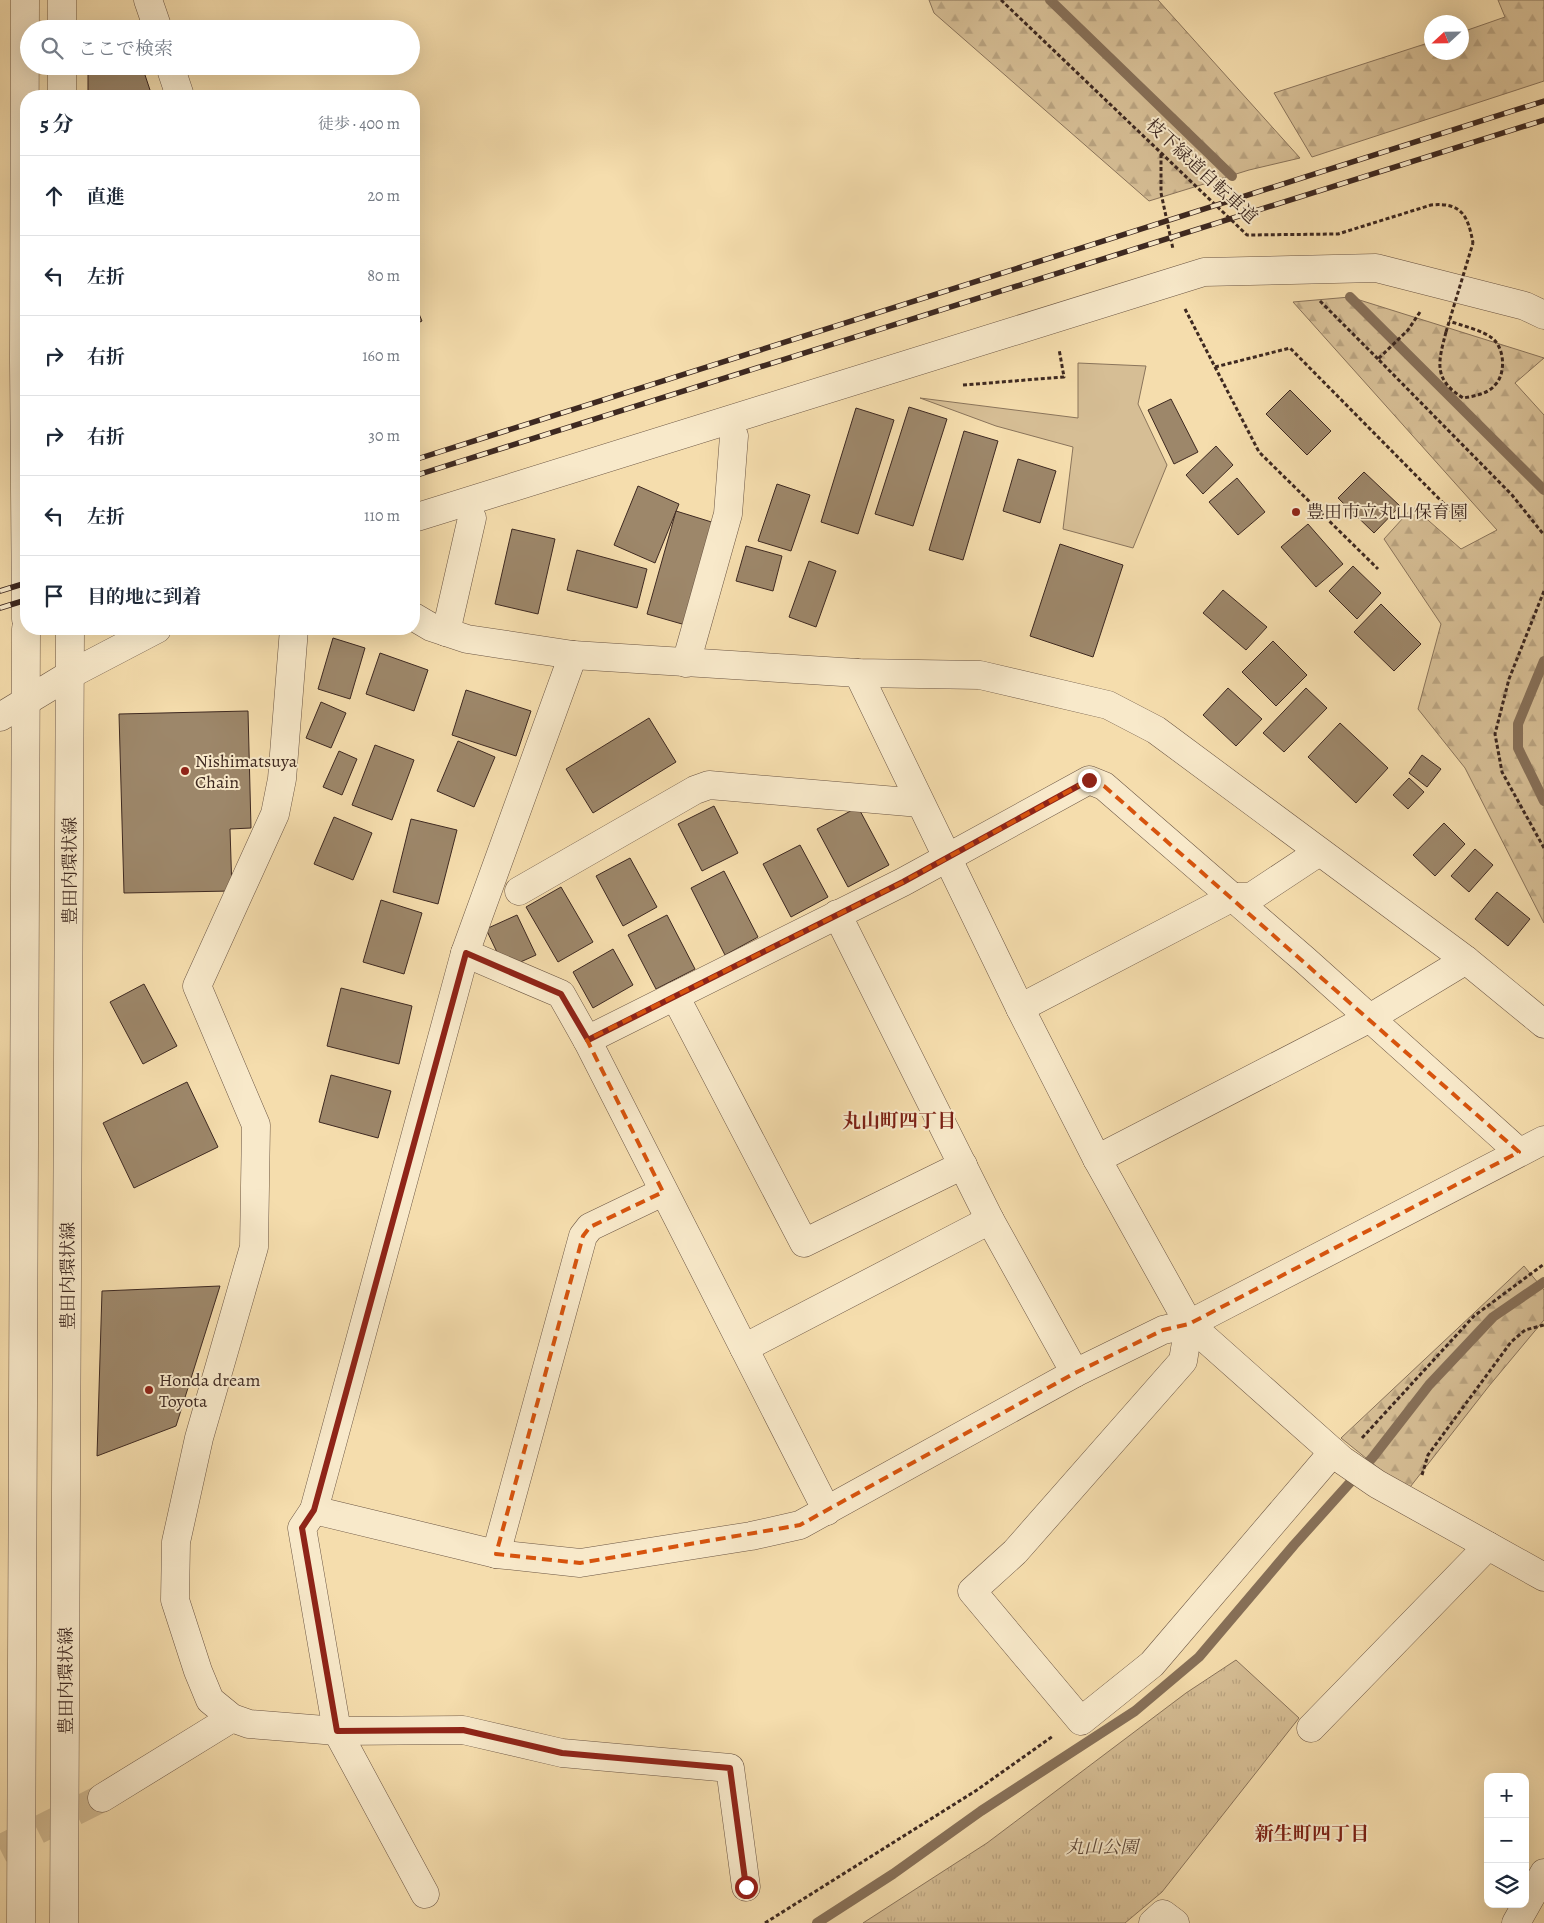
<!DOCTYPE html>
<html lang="ja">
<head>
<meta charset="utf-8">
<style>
	:root { --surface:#fff; --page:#f6f6f7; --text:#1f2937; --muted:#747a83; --line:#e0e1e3 }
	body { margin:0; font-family:Alegreya,"Noto Serif JP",serif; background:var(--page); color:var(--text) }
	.controls { position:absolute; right:15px; bottom:15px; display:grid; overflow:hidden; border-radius:10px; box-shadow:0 5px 20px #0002 }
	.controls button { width:45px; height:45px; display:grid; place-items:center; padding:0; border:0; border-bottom:1px solid var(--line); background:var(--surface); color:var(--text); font:25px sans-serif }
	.compass { position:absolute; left:1424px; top:15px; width:45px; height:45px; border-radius:50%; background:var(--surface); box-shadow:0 5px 20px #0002; rotate:248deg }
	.stop { position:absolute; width:15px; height:15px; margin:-11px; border:4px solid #8f2418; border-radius:50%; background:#fff }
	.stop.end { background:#8f2418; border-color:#fff; box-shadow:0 1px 5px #0008 }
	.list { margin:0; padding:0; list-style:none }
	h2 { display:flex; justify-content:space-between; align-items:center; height:65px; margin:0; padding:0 20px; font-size:21px }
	h2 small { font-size:16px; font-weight:400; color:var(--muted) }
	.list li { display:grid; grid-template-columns:32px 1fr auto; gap:15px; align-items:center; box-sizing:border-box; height:80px; padding:0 20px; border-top:1px solid var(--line) }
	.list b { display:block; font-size:19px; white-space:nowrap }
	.list em { font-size:16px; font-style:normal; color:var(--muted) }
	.icon { flex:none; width:28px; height:28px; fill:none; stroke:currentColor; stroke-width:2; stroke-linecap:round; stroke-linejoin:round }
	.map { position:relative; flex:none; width:1544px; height:1923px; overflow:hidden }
	.search { position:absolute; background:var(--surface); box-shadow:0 5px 20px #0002; left:20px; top:20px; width:400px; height:55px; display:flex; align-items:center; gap:12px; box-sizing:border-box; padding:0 18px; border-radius:28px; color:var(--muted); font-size:19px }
	.panel { position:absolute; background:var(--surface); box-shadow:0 5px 20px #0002; left:20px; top:90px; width:400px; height:545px; border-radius:20px }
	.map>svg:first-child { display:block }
	.grass { fill:#d6be95; stroke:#8a745b }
	.forest { fill:url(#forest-firs); stroke:#8a745b }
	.park { fill:url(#park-tufts); stroke:#8a745b }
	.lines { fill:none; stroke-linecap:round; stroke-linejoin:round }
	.stream { stroke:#877058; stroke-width:10 }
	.building { fill:#9d876a; stroke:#3e2921 }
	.minor-tunnel { stroke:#d0b991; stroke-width:28; stroke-dasharray:28 14; stroke-linecap:butt }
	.minor-casing { stroke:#6c5644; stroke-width:29 }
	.path { stroke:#3e2921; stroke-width:3; stroke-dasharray:4 2.5; stroke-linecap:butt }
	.minor { stroke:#f8e9ca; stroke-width:28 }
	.rail-casing { stroke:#3e2921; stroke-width:5.5 }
	.rail { stroke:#f8e9ca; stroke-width:4; stroke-dasharray:11; stroke-linecap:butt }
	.path-bridge { stroke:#3e2921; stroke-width:3; stroke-dasharray:4 2.5; stroke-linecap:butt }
	.route { stroke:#8f2418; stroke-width:6 }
	.marked { fill:none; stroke:#d7540e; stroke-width:4; stroke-dasharray:10 6; stroke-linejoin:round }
	.poi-dot { fill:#8f2418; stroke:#f8e9ca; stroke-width:2 }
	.labels { text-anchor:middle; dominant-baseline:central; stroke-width:4; stroke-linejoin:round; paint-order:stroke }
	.street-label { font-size:18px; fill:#3e2921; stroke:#f8e9ca }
	.poi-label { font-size:18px; fill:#3e2921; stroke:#f8e9ca; text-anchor:start }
	.park-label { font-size:18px; font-style:italic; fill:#5c4738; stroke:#f8e9ca }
	.neighbourhood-label { font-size:19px; font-weight:bold; fill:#7a1f14; stroke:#f8e9ca }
</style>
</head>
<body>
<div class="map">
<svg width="1544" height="1923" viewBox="0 0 1544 1923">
	<defs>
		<pattern id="forest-firs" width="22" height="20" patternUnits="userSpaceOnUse" patternTransform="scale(1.25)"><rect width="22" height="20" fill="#d6be95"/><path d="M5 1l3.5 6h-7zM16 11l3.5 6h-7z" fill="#b9a380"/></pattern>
		<pattern id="park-tufts" width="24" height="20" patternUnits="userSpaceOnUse" patternTransform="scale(1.25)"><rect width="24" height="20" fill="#d6be95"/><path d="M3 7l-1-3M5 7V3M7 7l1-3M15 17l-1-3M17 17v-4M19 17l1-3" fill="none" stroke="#b9a380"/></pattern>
	</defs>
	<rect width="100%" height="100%" fill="#f5ddad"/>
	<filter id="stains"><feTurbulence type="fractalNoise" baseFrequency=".004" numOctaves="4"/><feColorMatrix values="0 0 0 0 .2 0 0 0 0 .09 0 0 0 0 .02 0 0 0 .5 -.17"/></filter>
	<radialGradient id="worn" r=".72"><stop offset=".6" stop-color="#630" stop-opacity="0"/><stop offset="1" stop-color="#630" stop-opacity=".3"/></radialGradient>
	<!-- grass -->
	<polygon class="grass" points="1078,363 1146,366 1138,404 1167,465 1133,548 1063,529 1073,447 996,426 920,398 1078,418"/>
	<!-- forest -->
	<g class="forest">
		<polygon points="929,0 1158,0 1300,158 1249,170 1149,201 934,13"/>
		<polygon points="1498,0 1544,0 1544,81 1312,157 1274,93 1431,42 1432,52 1462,52 1462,32 1505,17"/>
		<polygon points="1350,297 1544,358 1515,383 1544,415 1544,923 1465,768 1418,709 1441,624 1384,539 1413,507 1461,549 1497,530 1293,302"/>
		<polygon points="1524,1266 1544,1290 1544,1320 1489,1386 1407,1491 1341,1438"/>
	</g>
	<!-- park -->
	<polygon class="park" points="1236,1660 1299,1718 1162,1892 1125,1923 863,1923 987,1843 1186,1693"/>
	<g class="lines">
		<!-- stream -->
		<g class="stream">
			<polyline points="1050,0 1232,176"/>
			<polyline points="1350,297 1544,490"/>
			<polyline points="1544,661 1518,724 1518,748 1544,801"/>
			<polyline points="817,1923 893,1874 981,1811 1135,1711 1199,1657 1294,1545 1373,1457 1429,1385 1493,1317 1544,1282"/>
		</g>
	</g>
	<!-- building -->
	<g class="building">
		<polygon points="88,66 142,66 152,96 88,96"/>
		<polygon points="414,302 422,321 414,325"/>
		<polygon points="1290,390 1331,431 1307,455 1266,414"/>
		<polygon points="1171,399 1198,452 1174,464 1148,410"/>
		<polygon points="909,407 947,419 913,526 875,514"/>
		<polygon points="856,408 894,420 858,534 821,522"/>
		<polygon points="964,431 998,441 963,560 929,550"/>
		<polygon points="1216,446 1233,465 1203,494 1186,475"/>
		<polygon points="1018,459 1056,471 1040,523 1003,511"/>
		<polygon points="1364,472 1400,506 1374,533 1338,498"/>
		<polygon points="1237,478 1265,512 1238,535 1209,502"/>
		<polygon points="777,484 810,495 791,551 758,541"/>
		<polygon points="638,486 679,504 655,563 614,545"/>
		<polygon points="676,511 718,524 689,626 647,614"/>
		<polygon points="1308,524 1343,564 1316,587 1281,547"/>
		<polygon points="512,529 555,539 538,614 495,604"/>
		<polygon points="1060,544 1123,565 1093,657 1030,636"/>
		<polygon points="746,546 782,556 773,591 736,581"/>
		<polygon points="577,550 647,569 637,608 567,590"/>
		<polygon points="809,561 836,571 816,627 789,617"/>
		<polygon points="1353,566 1381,593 1357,619 1329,591"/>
		<polygon points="1223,590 1267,627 1246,650 1203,613"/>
		<polygon points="1381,604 1421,644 1394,671 1354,632"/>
		<polygon points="333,638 365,648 350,699 318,689"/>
		<polygon points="1273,641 1307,675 1276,706 1242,672"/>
		<polygon points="380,653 428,670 414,711 366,694"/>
		<polygon points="1228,688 1262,719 1236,746 1203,715"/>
		<polygon points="1306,688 1327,708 1284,752 1263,733"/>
		<polygon points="466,690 531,711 516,756 452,735"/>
		<polygon points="321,702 346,713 331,748 306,738"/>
		<polygon points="248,711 251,828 230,829 232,891 124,893 119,714"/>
		<polygon points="649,718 676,762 593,813 566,769"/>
		<polygon points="1340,723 1388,768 1356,803 1308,757"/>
		<polygon points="458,741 495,757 474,807 437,791"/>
		<polygon points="375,745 414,760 392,820 352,805"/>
		<polygon points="339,751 357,759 342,795 323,787"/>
		<polygon points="1422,755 1441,769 1427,787 1409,773"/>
		<polygon points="1409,778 1424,792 1408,809 1393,795"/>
		<polygon points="714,806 738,853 702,871 678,824"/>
		<polygon points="858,807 889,865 848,887 817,829"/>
		<polygon points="334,817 372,833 353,880 314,864"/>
		<polygon points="411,819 457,830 438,904 393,892"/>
		<polygon points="1444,823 1465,844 1435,876 1413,855"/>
		<polygon points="800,845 828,897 791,917 763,864"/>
		<polygon points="1475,849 1493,865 1469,892 1451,876"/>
		<polygon points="630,858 657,907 623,926 596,876"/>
		<polygon points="724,871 758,937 725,955 691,888"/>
		<polygon points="561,887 593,942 558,962 526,907"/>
		<polygon points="1497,892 1530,919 1508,946 1475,919"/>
		<polygon points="381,900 422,913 404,974 363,962"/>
		<polygon points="517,915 536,955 505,969 486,929"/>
		<polygon points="667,915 695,969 656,989 628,935"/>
		<polygon points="613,949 633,985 593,1008 573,972"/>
		<polygon points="144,984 177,1046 143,1064 110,1002"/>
		<polygon points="341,988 412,1006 399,1064 327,1046"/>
		<polygon points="331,1075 391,1091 378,1138 319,1122"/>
		<polygon points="187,1082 218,1147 134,1188 103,1123"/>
		<polygon points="220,1286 176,1426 97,1456 102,1291"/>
	</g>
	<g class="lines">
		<!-- minor-tunnel -->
		<polyline class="minor-tunnel" points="0,1849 102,1798"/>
		<defs>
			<g id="minor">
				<polyline points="25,0 24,360 26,619"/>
				<polyline points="62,0 62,29"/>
				<polyline points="148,0 158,29"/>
				<polyline points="170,66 180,96"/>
				<polyline points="62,96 62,66"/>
				<polyline points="414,518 1204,272 1376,268 1525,306 1544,315"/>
				<polyline points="414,617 431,627 467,639 573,655 858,673 980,675 1108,705 1156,730 1466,960 1544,1024"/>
				<polyline points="294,629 282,779 275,814 197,986 256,1125 254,1247 199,1438 176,1542 175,1600 198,1671 210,1700 232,1718 249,1724 337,1731 463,1730 562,1753 730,1768 746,1887"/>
				<polyline points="446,632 472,518"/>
				<polyline points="573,655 465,953 314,1510 496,1554 580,1563 751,1536 800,1525 1075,1373 1163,1330 1189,1324 1544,1140"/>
				<polyline points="686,663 728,514 734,436"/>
				<polyline points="858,673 1020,1008 1097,1159 1189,1324 1342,1460 1377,1484 1544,1577"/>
				<polyline points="0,717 71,674 157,629"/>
				<polyline points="519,891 695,790 709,785 920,803"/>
				<polyline points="837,914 990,1220 1075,1373"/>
				<polyline points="465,953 561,994 587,1040 827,1511"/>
				<polyline points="675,996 804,1243 963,1165"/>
				<polyline points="1020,1008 1233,897 1251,897 1319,852"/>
				<polyline points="587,1040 903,882 1089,780 1104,786 1305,960 1519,1152"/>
				<polyline points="1097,1159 1370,1018 1466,960"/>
				<polyline points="1189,1324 1183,1361 1015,1552 972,1591 1081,1721 1152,1664 1333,1452"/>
				<polyline points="744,1348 990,1220"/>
				<polyline points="314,1510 302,1528 337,1731 425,1894"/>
				<polyline points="496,1554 583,1236 590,1227 663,1192"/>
				<polyline points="1311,1728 1488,1546"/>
				<polyline points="102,1798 232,1718"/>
				<polyline points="21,1923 26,629"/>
				<polyline points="64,1923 70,629"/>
				<polyline points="1153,1923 1163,1914 1175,1923"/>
				<polyline points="1516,1923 1544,1873"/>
			</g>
		</defs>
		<!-- minor casing -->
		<use href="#minor" class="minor-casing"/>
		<!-- path -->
		<g class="path">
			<path d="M 1001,0 L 1247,235 L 1338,234 L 1431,205 C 1462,202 1468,216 1473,243"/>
			<polyline points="1161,154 1161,193 1173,249"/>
			<polyline points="1320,301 1378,359"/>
			<polyline points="1185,309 1259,452 1378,569"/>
			<polyline points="1420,312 1408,330 1378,359 1512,495 1544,535"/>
			<path d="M 1446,332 C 1438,363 1433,379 1463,398 C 1474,396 1488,394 1495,385 C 1506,374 1505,348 1492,338 C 1484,331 1460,325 1449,321"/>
			<polyline points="1215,367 1290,348 1461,521"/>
			<polyline points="963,385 1064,377 1059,349"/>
			<polyline points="1544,591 1509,679 1495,734 1502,772 1544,848"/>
			<polyline points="1362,1438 1474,1316 1544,1264"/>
			<polyline points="1422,1475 1428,1455 1511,1342 1525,1330 1544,1325"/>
			<polyline points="765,1923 977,1790 1053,1736"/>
		</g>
		<!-- minor -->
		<use href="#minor" class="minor"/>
		<defs>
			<g id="rail">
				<polyline points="414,460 1544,101"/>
				<polyline points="414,476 1544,120"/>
				<polyline points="0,591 26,583"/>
				<polyline points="0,608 26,600"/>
			</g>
		</defs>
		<!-- rail casing -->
		<use href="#rail" class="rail-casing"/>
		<!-- rail -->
		<use href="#rail" class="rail"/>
		<!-- path-bridge -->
		<polyline class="path-bridge" points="1446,332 1473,243"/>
	</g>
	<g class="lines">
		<!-- route -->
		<polyline class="route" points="746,1887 730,1768 562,1753 463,1730 337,1731 302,1528 314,1510 466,953 561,994 588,1040 903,882 1089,780"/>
	</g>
	<!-- marked area -->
	<path class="marked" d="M 1089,780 L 1104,786 L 1519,1152 L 1189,1324 L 1163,1330 L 1075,1373 L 800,1525 L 580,1563 L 496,1554 L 583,1236 L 590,1227 L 663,1192 L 587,1040 L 903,882 Z"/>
	<!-- markers -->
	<g class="poi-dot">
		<circle cx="1296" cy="512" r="5"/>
		<circle cx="185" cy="771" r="5"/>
		<circle cx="149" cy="1390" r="5"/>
	</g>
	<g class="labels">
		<!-- street labels -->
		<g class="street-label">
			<text transform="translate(1202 171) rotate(43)">枝下緑道自転車道</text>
			<text transform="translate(70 871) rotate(-90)">豊田内環状線</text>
			<text transform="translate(68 1276) rotate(-90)">豊田内環状線</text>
			<text transform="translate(66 1681) rotate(-90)">豊田内環状線</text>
		</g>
		<!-- poi labels -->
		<g class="poi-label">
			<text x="1306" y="512">豊田市立丸山保育園</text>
			<text x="195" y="761">Nishimatsuya<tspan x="195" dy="21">Chain</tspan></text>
			<text x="159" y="1380">Honda dream<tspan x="159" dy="21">Toyota</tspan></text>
		</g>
		<!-- park labels -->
		<g class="park-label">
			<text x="1102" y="1847">丸山公園</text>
		</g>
		<!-- neighbourhood labels -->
		<g class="neighbourhood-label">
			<text x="899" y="1121">丸山町四丁目</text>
			<text x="1312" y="1834">新生町四丁目</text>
		</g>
	</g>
	<rect width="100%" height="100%" filter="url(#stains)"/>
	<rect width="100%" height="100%" fill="url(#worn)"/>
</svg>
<div class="controls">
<button>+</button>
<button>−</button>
<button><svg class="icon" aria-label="layers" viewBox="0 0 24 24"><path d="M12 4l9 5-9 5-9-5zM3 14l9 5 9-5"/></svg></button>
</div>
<svg class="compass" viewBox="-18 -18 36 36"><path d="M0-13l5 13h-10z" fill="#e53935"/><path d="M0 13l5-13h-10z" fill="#747a83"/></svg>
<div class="stop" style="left:746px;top:1887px"></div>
<div class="stop end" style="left:1089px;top:780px"></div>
<div class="search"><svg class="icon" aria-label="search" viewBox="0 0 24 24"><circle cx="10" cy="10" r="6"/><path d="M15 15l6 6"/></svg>ここで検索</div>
<section class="panel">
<h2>5 分<small>徒歩 · 400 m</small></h2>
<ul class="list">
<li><svg class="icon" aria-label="ahead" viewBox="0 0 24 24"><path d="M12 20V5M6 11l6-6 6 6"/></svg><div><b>直進</b></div><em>20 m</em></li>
<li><svg class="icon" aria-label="left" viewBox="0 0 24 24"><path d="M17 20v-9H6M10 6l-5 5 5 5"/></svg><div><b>左折</b></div><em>80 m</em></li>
<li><svg class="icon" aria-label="right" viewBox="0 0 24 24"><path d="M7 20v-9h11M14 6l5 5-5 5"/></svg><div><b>右折</b></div><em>160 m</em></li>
<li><svg class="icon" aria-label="right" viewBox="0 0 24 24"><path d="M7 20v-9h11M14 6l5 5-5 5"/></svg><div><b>右折</b></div><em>30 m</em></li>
<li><svg class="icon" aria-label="left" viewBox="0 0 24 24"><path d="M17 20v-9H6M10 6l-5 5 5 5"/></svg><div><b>左折</b></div><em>110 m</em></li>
<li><svg class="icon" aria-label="arrive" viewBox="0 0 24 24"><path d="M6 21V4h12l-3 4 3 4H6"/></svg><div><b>目的地に到着</b></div></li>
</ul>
</section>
</div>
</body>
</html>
